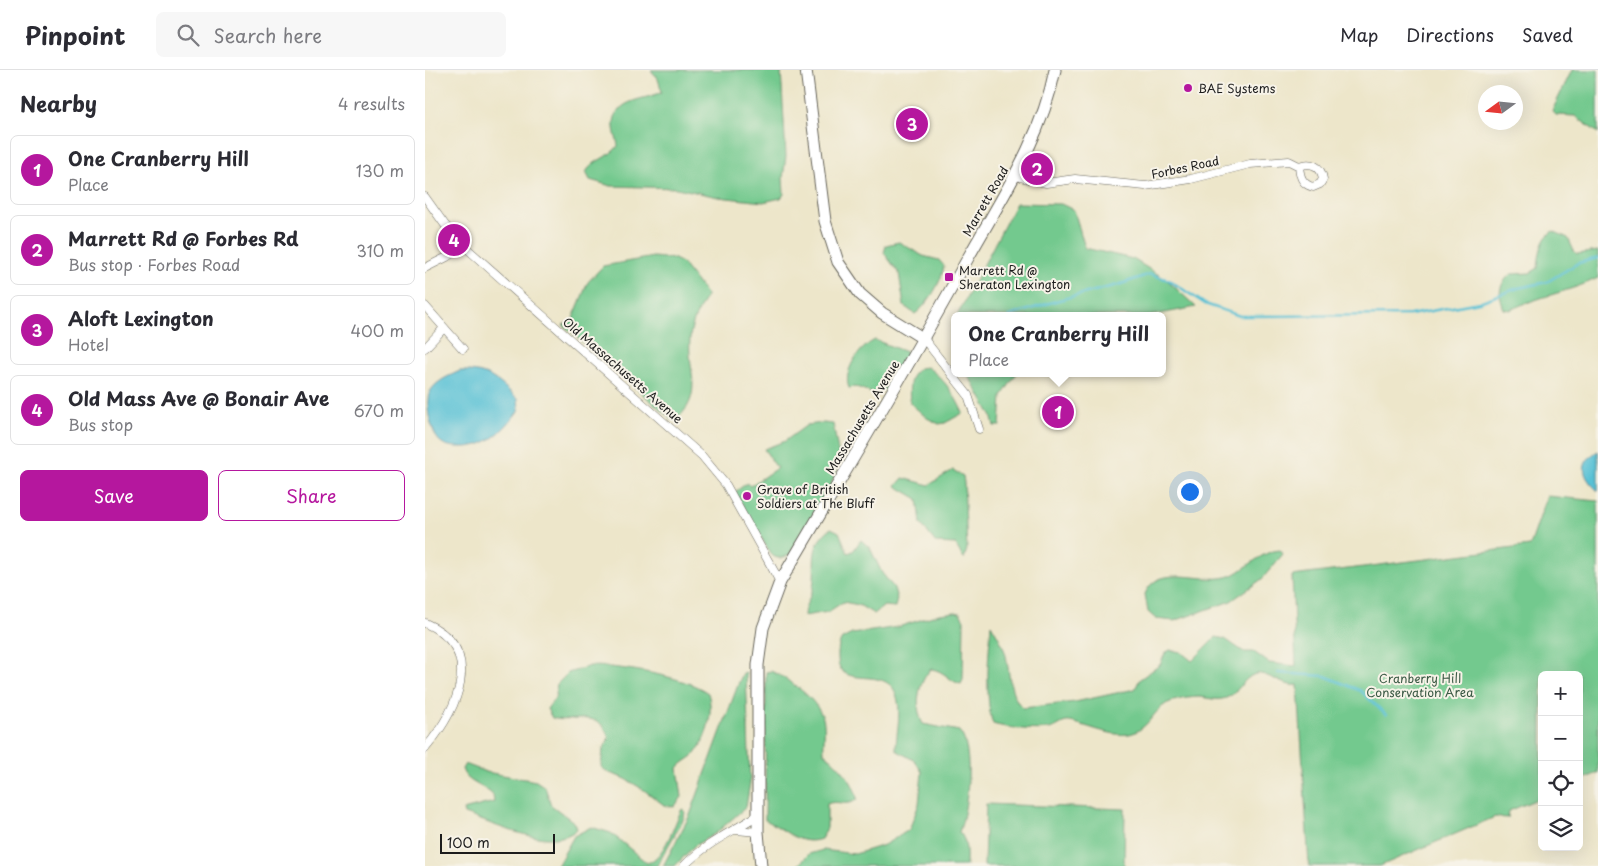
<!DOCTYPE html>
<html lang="en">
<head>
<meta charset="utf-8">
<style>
	:root { --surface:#fff; --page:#f7f7f7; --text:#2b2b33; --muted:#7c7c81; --line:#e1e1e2; --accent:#b5179e }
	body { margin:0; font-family:"Playpen Sans",sans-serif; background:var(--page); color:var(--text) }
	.controls { position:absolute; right:15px; bottom:15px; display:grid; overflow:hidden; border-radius:8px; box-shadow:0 5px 20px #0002 }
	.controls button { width:45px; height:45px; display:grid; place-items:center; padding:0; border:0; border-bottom:1px solid var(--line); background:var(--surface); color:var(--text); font:25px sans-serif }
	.compass { position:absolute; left:1053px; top:15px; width:45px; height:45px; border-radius:50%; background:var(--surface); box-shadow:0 5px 20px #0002; rotate:255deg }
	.scale { position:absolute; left:15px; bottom:12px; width:115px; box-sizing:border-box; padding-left:5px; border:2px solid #1c1c1c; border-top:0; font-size:14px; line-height:18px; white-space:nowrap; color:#1c1c1c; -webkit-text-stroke:4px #f7f3e8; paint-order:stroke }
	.you { position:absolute; left:764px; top:421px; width:18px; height:18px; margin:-12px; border:4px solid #fff; border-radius:50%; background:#1a73e8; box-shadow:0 0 0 8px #1a73e833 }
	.badge { display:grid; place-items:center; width:32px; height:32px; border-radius:50%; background:var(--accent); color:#fff; font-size:16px; font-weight:700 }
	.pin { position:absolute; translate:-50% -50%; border:2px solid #fff; box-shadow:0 1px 5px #0006 }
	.popup { position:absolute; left:526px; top:242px; width:215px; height:65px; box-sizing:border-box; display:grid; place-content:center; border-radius:8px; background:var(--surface); filter:drop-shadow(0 1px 4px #0005); font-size:16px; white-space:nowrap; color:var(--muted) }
	.popup b { font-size:19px; color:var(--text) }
	.popup::after { content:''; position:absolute; left:50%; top:100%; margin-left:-10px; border:10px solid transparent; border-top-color:var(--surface) }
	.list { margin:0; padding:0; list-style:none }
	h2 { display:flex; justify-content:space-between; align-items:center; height:65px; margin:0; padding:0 20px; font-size:21px }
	h2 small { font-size:16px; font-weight:400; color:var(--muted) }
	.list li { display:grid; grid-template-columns:32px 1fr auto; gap:15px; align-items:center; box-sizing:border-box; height:70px; margin:0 10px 10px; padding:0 10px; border:1px solid var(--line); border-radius:8px }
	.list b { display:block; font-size:19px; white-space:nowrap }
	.list p { margin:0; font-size:16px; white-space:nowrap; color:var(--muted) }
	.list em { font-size:16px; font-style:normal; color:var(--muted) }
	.actions { display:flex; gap:10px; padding:15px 20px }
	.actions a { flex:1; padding:11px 0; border:1px solid var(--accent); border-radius:8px; text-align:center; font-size:18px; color:var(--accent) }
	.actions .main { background:var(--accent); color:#fff }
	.icon { flex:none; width:28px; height:28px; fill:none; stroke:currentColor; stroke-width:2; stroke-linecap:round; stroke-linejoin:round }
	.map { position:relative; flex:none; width:1173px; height:796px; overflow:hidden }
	header { display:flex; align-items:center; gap:30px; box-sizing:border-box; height:70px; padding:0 25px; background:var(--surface); border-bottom:1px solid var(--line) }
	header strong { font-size:24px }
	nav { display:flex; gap:28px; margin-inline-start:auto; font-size:18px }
	.search { width:350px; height:45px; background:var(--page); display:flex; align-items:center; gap:12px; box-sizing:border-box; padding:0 18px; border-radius:8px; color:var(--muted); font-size:19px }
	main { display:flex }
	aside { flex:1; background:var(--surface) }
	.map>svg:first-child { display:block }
	.green { fill:#73c98e; stroke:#487255 }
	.water { fill:#58c1d5; stroke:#3a6e78 }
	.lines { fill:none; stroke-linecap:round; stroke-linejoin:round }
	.stream { stroke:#58c1d5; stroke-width:2.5 }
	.street-casing { stroke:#656359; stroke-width:9 }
	.secondary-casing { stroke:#656359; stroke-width:13 }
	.street { stroke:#fff; stroke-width:8 }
	.secondary { stroke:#fff; stroke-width:11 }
	.poi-dot { fill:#b5179e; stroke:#f7f3e8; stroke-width:2 }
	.labels { text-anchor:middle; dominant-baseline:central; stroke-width:4; stroke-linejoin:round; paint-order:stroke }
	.poi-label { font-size:12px; fill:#1c1c1c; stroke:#f7f3e8; text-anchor:start }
	.street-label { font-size:12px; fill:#1c1c1c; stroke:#f7f3e8 }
	.park-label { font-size:12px; fill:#3a5944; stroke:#f7f3e8 }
</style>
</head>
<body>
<header>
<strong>Pinpoint</strong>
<div class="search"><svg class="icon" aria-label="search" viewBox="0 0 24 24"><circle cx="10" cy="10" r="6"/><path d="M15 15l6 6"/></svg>Search here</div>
<nav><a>Map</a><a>Directions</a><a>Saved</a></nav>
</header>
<main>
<aside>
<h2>Nearby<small>4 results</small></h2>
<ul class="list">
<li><span class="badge">1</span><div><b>One Cranberry Hill</b><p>Place</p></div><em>130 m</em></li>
<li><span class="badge">2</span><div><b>Marrett Rd @ Forbes Rd</b><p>Bus stop · Forbes Road</p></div><em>310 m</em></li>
<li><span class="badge">3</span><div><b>Aloft Lexington</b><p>Hotel</p></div><em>400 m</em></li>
<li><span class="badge">4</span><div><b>Old Mass Ave @ Bonair Ave</b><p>Bus stop</p></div><em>670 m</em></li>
</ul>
<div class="actions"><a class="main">Save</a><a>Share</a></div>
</aside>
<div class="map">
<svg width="1173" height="796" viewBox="0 0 1173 796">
	<rect width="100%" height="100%" fill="#f7f3e8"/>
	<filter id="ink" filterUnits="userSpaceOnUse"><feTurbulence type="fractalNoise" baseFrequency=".02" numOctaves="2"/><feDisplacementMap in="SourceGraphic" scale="10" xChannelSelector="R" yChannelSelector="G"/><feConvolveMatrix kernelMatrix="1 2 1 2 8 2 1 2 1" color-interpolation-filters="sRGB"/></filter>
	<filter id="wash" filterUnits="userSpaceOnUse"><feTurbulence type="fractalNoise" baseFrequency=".0096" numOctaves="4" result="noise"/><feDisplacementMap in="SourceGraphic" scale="20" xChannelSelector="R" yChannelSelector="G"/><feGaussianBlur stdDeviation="1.12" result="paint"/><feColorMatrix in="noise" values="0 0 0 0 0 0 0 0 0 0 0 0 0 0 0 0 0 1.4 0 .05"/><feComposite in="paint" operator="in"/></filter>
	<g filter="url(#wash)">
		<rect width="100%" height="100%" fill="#ede6ca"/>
		<!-- green -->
		<g class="green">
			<path d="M 226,0 L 356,0 L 361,86 L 358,108 L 359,124 L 356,128 L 338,132 L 293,127 L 252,118 L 186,116 L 165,110 L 161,102 C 169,89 184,88 193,76 C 192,68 188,61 189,52 C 192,28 221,30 237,22 L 233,9 Z"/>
			<polygon points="1147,0 1173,0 1173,63 1150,46 1131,45 1127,41"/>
			<polygon points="591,133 636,134 649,140 660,178 708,189 742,210 771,237 724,246 532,246"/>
			<path d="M 1128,161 L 1143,168 L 1149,181 L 1152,184 L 1173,181 L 1173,208 C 1145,222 1113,226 1085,240 L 1079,239 C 1073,224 1073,215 1086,204 L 1105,203 L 1113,198 C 1114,185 1116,168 1128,161 Z"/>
			<path d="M 474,172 L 498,186 L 514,190 L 519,196 C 517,211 503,235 490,244 L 479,236 L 474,203 L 459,183 L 461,175 Z"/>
			<path d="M 228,187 L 250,189 L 258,194 L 282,225 C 274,240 266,252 265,269 C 262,302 281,326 249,351 L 138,255 L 147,251 L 163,212 L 178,196 Z"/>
			<path d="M 450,270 L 481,282 L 482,287 C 476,298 463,326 447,323 C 439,321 434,315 424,318 C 417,301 435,277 450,270 Z"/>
			<path d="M 502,297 C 519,308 530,325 538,343 L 520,353 L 514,354 L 502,348 L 485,333 C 484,320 483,307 494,298 Z"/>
			<polygon points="542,303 592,303 577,326 575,356 569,356 566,345"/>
			<path d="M 398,353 L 408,354 L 415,391 L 404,420 L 365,484 C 357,489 351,490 345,483 L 310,422 L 322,413 L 325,416 L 352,398 L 339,379 L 360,371 L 382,355 Z"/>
			<polygon points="528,400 538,406 539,413 542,479 539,489 530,474 511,473 496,454 493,429 471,416 478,408 504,415"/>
			<path d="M 1122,426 L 1173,431 L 1173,703 L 1154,711 L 1154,605 L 1117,605 L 1117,727 L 1084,741 L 1083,748 L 1070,747 L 955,796 L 884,796 L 873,615 C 858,618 842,601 830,604 C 818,608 813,624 801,628 C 792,631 784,628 775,627 C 766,627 756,629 748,631 C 729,636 727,656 708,663 C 691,669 662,655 645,652 C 638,651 634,656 628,658 C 617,662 580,658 568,654 C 559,629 564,581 566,554 C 571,563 577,572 580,582 C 585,600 583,625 598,638 L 650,632 L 710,619 L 715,609 L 735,595 L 740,583 L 745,580 L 756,582 L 767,591 L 791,567 L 800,569 L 819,582 L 829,582 L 844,593 L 871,596 L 867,506 L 1105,476 Z"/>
			<path d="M 406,458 L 414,462 L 423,483 L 428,481 L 436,470 L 445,478 L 457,503 L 469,518 L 472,529 L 470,537 L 459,536 L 449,544 L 434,535 L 418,532 L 403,542 L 379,546 C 379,537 384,530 387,521 C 394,495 380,478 406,458 Z"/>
			<path d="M 855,480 L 858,484 L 837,509 L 806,531 L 749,551 L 731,549 L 723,542 L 720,524 C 734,490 781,517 808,505 C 824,497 837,481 855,480 Z"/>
			<path d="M 530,542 L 535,543 L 539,550 L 538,610 L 536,614 C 525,612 519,600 506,599 C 493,612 489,638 498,654 L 534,661 C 550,677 542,743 534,762 C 543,770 541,785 541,796 L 372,796 L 384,784 L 398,780 L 430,784 L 459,775 L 484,760 L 494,734 L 497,702 L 490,691 L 471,680 C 471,661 479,635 468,618 C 453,598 413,619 413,588 C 413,581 413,575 417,569 L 427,564 L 473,557 L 514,544 Z"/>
			<path d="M 165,596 C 194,596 260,606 283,623 C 289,642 282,671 268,686 C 263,690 258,692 253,698 L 257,727 L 249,737 L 239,735 L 219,720 L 201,709 L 182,702 L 176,697 L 178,679 L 184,669 C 175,636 149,655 127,648 L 122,639 L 130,628 L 132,614 L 143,603 Z"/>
			<path d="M 346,601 C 366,611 390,627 398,648 C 401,659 398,672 399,683 C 413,694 430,712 432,729 C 423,738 412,729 402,734 L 402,758 L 396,769 C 374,777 359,758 340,750 L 341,602 Z"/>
			<polygon points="321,602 325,713 321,737 291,763 269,776 250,796 238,796 265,745 314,612 318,603"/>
			<path d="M 40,694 L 61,702 L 111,711 L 120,717 L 126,735 L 150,753 L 152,759 C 128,783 67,753 39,744 L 38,740 L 69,732 L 68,725 C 58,715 41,713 37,699 Z"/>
			<polygon points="561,734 700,739 699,796 559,796"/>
			<path d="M 257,739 L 260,741 L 259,748 L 232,796 L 132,796 L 149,766 L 166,757 L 186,763 L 222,793 C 240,788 249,754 257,739 Z"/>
		</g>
		<!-- water -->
		<g class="water">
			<path d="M 35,301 C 64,300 72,310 93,329 L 94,340 C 78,361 63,378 35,377 C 12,377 10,367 4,346 C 3,339 1,327 6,320 C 13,310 24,306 35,301 Z"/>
			<path d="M 1173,381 L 1173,421 C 1158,407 1152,394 1173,381 Z"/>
		</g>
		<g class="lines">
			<!-- stream -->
			<g class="stream">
				<polyline points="584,246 634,230 693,215 725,204 744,210 780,234 815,246 985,245 1054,232 1093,218 1122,212 1153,193 1173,188"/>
				<polyline points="853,603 900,606 936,621 961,645"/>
			</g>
		</g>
	</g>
	<g filter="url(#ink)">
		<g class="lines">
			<defs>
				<g id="street">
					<path d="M 591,106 L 621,113 L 650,109 L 720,116 L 766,109 L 825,94 L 864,91 L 874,96 C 875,107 877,114 888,117 L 895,114 L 898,109 C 896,95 886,92 874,96"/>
					<polyline points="0,127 20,155 38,175 277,386 301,415 355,512"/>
					<polyline points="0,198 22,187 38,175"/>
					<polyline points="0,236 38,279"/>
					<polyline points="499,269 543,325 554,359"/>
					<polyline points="0,278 19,258"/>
					<path d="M 0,553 C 62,580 32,640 0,679"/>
					<polyline points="311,760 333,762"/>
					<path d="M 259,796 C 281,773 307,762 333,745"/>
				</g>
				<g id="secondary">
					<polyline points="381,0 400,151 413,192 435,224 457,243 499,269"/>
					<path d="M 336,796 L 333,762 L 333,595 L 338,558 L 355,512 C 418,405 483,298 543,188 C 577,127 616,70 630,0"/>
				</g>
			</defs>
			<!-- street casing -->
			<use href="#street" class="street-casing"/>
			<!-- secondary casing -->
			<use href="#secondary" class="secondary-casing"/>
			<!-- street -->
			<use href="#street" class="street"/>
			<!-- secondary -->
			<use href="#secondary" class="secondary"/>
		</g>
	</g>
	<!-- markers -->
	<g class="poi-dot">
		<circle cx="763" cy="18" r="5"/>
		<rect x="519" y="202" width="10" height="10" rx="2.5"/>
		<circle cx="322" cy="426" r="5"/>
	</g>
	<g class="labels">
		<!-- poi labels -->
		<g class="poi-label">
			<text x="773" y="18">BAE Systems</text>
			<text x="534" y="200">Marrett Rd @<tspan x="534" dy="14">Sheraton Lexington</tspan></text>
			<text x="332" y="419">Grave of British<tspan x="332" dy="14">Soldiers at The Bluff</tspan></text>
		</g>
		<!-- street labels -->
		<g class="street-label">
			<text transform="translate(760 97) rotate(-12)">Forbes Road</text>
			<text transform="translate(560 131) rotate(-60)">Marrett Road</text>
			<text transform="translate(198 300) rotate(41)">Old Massachusetts Avenue</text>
			<text transform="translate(437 347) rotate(-59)">Massachusetts Avenue</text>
		</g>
		<!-- park labels -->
		<g class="park-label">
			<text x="995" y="608">Cranberry Hill<tspan x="995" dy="14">Conservation Area</tspan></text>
		</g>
	</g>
</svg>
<div class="controls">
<button>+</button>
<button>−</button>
<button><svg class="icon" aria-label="locate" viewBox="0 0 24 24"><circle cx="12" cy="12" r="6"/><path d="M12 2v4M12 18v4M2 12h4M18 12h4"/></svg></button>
<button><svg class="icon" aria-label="layers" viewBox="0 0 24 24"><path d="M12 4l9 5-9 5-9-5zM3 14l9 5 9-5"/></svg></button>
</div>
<svg class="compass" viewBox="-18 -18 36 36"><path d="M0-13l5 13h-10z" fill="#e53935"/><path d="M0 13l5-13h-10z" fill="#7c7c81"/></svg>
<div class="scale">100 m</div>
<div class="you"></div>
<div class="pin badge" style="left:633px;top:342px">1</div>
<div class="popup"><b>One Cranberry Hill</b>Place</div>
<div class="pin badge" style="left:612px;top:99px">2</div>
<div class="pin badge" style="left:487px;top:54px">3</div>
<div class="pin badge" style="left:29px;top:170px">4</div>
</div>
</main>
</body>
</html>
